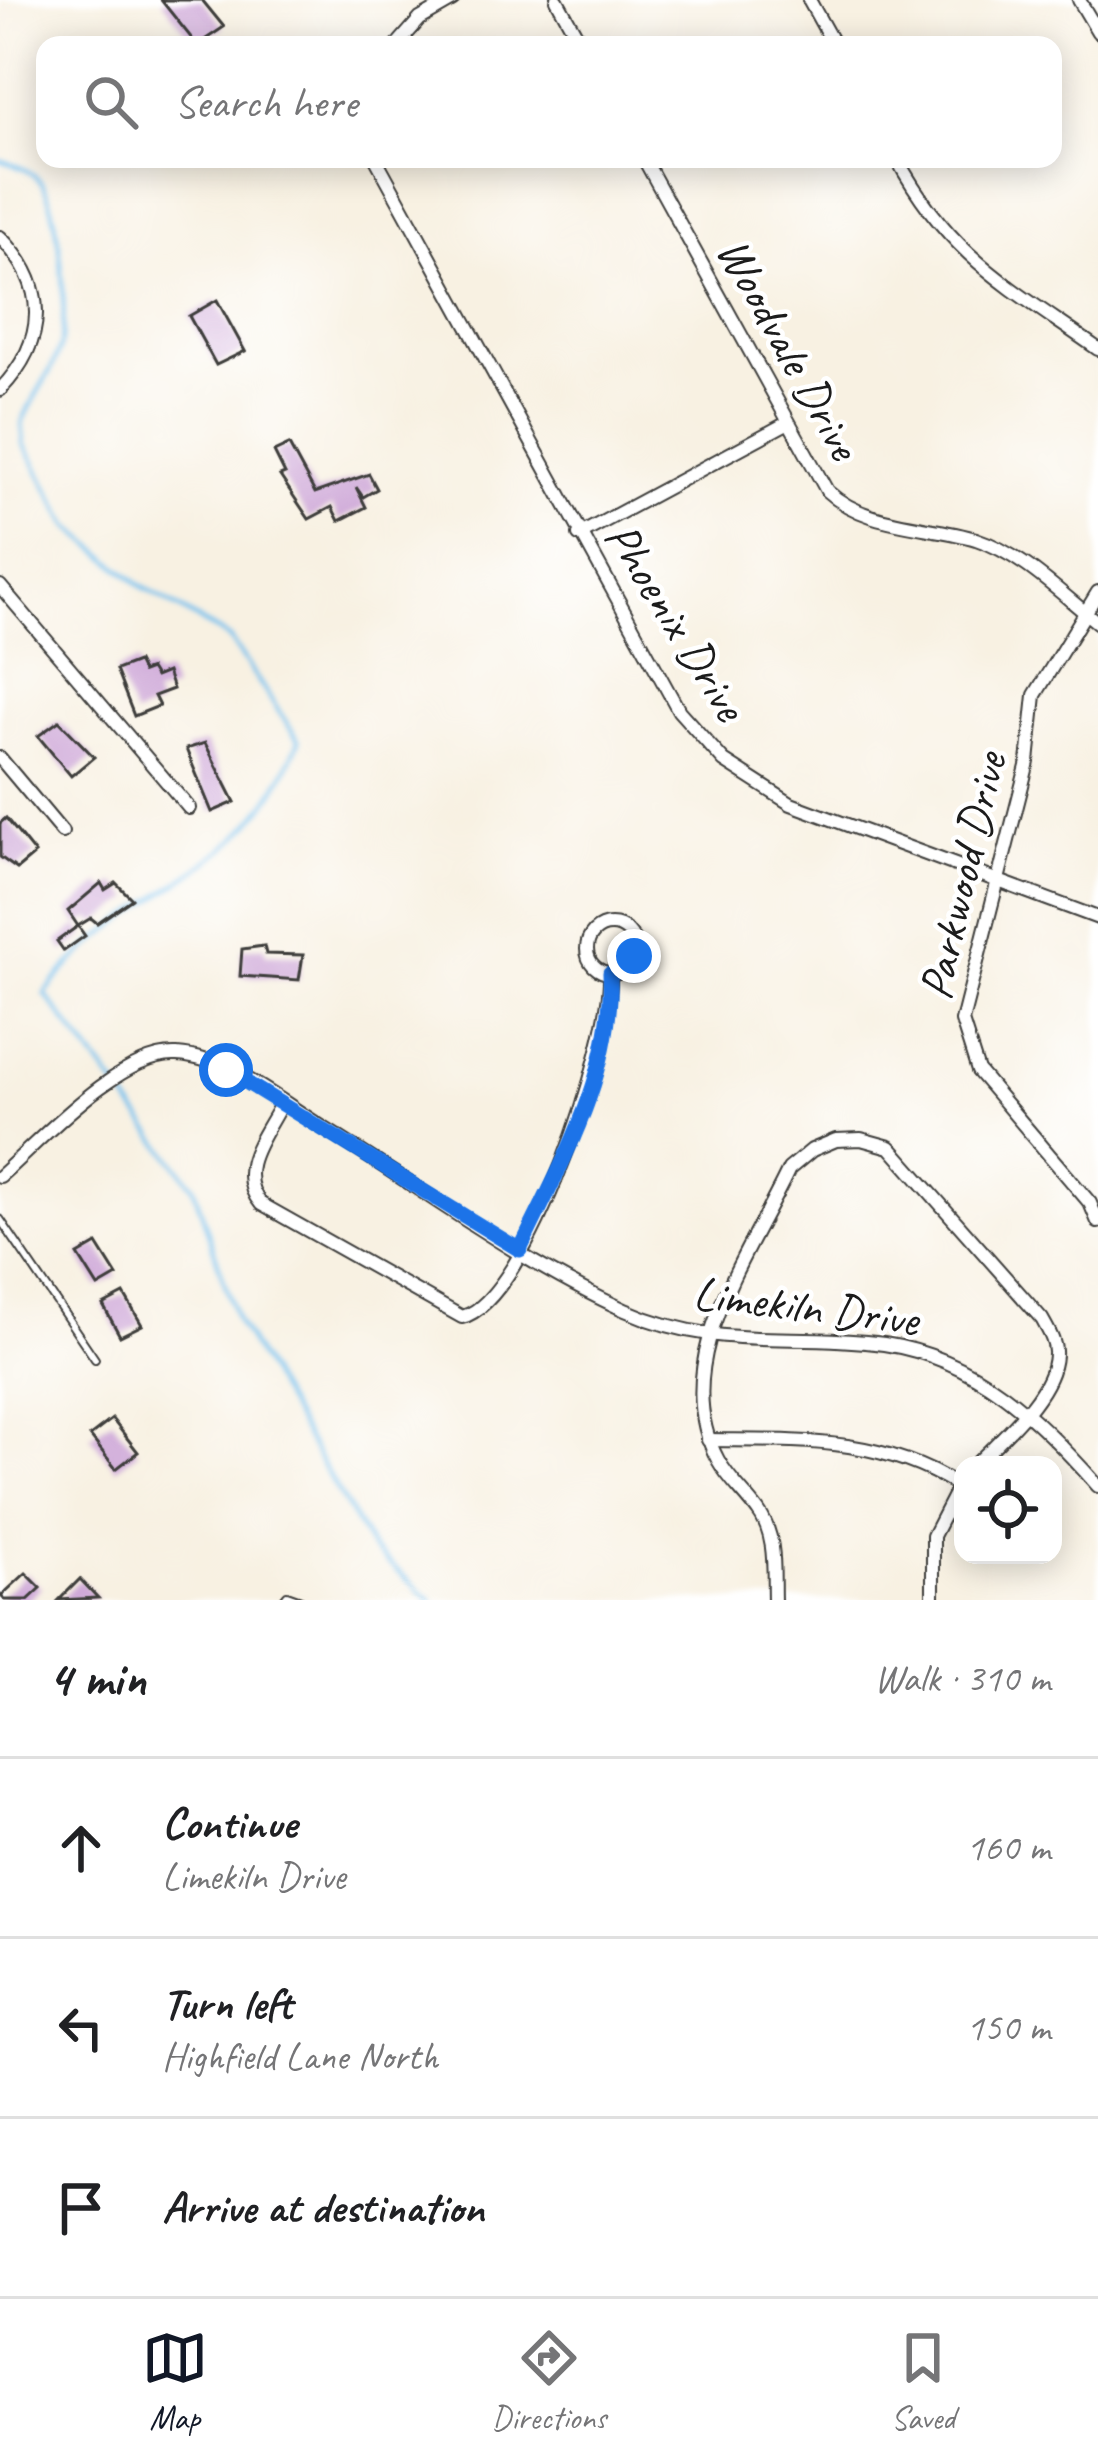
<!DOCTYPE html>
<html lang="en">
<head>
<meta charset="utf-8">
<style>
	:root { --surface:#fff; --page:#f6f6f6; --text:#202124; --muted:#757577; --line:#e0e0e0; --accent:#111827 }
	body { margin:0; font-family:Caveat,sans-serif; background:var(--page); color:var(--text) }
	.controls { position:absolute; right:36px; bottom:36px; display:grid; overflow:hidden; border-radius:24px; box-shadow:0 6px 30px #0003 }
	.controls button { width:108px; height:108px; display:grid; place-items:center; padding:0; border:0; border-bottom:3px solid var(--line); background:var(--surface); color:var(--text); font:60px sans-serif }
	.stop { position:absolute; width:36px; height:36px; margin:-27px; border:9px solid #1a73e8; border-radius:50%; background:#fff }
	.stop.end { background:#1a73e8; border-color:#fff; box-shadow:0 3px 12px #0008 }
	.list { margin:0; padding:0; list-style:none }
	h2 { display:flex; justify-content:space-between; align-items:center; height:156px; margin:0; padding:0 48px; font-size:51px }
	h2 small { font-size:39px; font-weight:400; color:var(--muted) }
	.list li { display:grid; grid-template-columns:78px 1fr auto; gap:36px; align-items:center; box-sizing:border-box; height:180px; padding:0 48px; border-top:3px solid var(--line) }
	.list b { display:block; font-size:45px; white-space:nowrap }
	.list p { margin:0; font-size:39px; white-space:nowrap; color:var(--muted) }
	.list em { font-size:39px; font-style:normal; color:var(--muted) }
	.icon { flex:none; width:66px; height:66px; fill:none; stroke:currentColor; stroke-width:2; stroke-linecap:round; stroke-linejoin:round }
	.map { position:relative; flex:none; width:1098px; height:1600px; overflow:hidden }
	.search { position:absolute; background:var(--surface); box-shadow:0 6px 30px #0003; left:36px; right:36px; top:36px; height:132px; display:flex; align-items:center; gap:30px; box-sizing:border-box; padding:0 42px; border-radius:24px; color:var(--muted); font-size:45px }
	.sheet { height:696px; background:var(--surface) }
	nav { display:flex; justify-content:space-around; align-items:center; box-sizing:border-box; height:168px; border-top:3px solid var(--line); background:var(--surface); font-size:33px; color:var(--muted) }
	nav a { display:grid; justify-items:center; gap:6px }
	nav .on { color:var(--accent) }
	.map>svg:first-child { display:block }
	.lines { fill:none; stroke-linecap:round; stroke-linejoin:round }
	.stream { stroke:#72c1ed; stroke-width:4.5 }
	.building { fill:#cfa9d8 }
	.service-casing { stroke:#3d3c3a; stroke-width:10 }
	.minor-casing { stroke:#3d3c3a; stroke-width:16 }
	.service { stroke:#fff; stroke-width:6 }
	.minor { stroke:#fff; stroke-width:12 }
	.route { stroke:#1a73e8; stroke-width:15 }
	.labels { text-anchor:middle; dominant-baseline:central; stroke-width:9; stroke-linejoin:round; paint-order:stroke }
	.street-label { font-size:48px; fill:#1c1c1c; stroke:#fff }
</style>
</head>
<body>
<div class="map">
<svg width="1098" height="1600" viewBox="0 0 1098 1600">
	<rect width="100%" height="100%" fill="#fff"/>
	<filter id="ink" filterUnits="userSpaceOnUse"><feTurbulence type="fractalNoise" baseFrequency=".00833" numOctaves="2"/><feDisplacementMap in="SourceGraphic" scale="24" xChannelSelector="R" yChannelSelector="G"/><feConvolveMatrix kernelMatrix="1 2 1 2 8 2 1 2 1" color-interpolation-filters="sRGB"/></filter>
	<filter id="wash" filterUnits="userSpaceOnUse"><feTurbulence type="fractalNoise" baseFrequency=".004" numOctaves="4" result="noise"/><feDisplacementMap in="SourceGraphic" scale="48" xChannelSelector="R" yChannelSelector="G"/><feGaussianBlur stdDeviation="2.7" result="paint"/><feColorMatrix in="noise" values="0 0 0 0 0 0 0 0 0 0 0 0 0 0 0 0 0 1.4 0 .05"/><feComposite in="paint" operator="in"/></filter>
	<g filter="url(#wash)">
		<rect width="100%" height="100%" fill="#f8f1e2"/>
		<g class="lines">
			<!-- stream -->
			<path class="stream" d="M 0,160 C 14,165 31,169 41,182 C 60,207 67,306 62,339 C 56,370 33,394 22,423 L 24,444 L 69,526 L 140,585 L 229,638 L 299,741 C 284,777 267,808 239,835 C 178,893 96,923 45,994 L 193,1186 L 237,1321 L 372,1549 L 431,1600"/>
		</g>
		<g id="blocks">
			<!-- building -->
			<g class="building">
				<polygon points="161,0 202,0 224,27 197,45"/>
				<polygon points="217,300 245,351 216,365 189,316"/>
				<polygon points="289,445 315,493 369,474 377,489 363,497 356,487 366,507 339,521 332,507 309,519 280,476 285,474 274,452"/>
				<polygon points="137,662 142,672 150,669 155,677 167,672 173,689 154,696 159,706 134,716 116,670"/>
				<polygon points="59,721 94,757 71,776 38,736"/>
				<polygon points="205,743 235,802 212,812 186,749"/>
				<polygon points="6,818 35,854 17,869 0,857 0,823"/>
				<polygon points="101,883 105,890 116,883 132,899 97,923 91,918 78,926 85,936 64,951 57,941 78,926 68,911"/>
				<polygon points="264,946 266,954 303,955 299,980 240,976 242,949"/>
				<polygon points="97,1244 117,1276 98,1287 78,1255"/>
				<polygon points="124,1294 142,1325 120,1336 103,1305"/>
				<polygon points="112,1419 138,1452 116,1469 90,1436"/>
				<polygon points="26,1573 41,1588 28,1600 5,1600 1,1596"/>
				<polygon points="80,1579 98,1598 59,1600"/>
			</g>
		</g>
	</g>
	<g filter="url(#ink)">
		<use href="#blocks" fill-opacity="0" stroke="#3d3c3a" stroke-width="3"/>
		<g class="lines">
			<defs>
				<g id="service">
					<polyline points="0,1219 95,1359"/>
					<polyline points="283,1600 287,1595 301,1600"/>
				</g>
				<g id="minor">
					<polyline points="557,0 582,45"/>
					<polyline points="809,0 834,45"/>
					<polyline points="1079,0 1098,32"/>
					<polyline points="397,45 420,19 453,0"/>
					<polyline points="376,159 679,711 724,761 791,804 1098,918"/>
					<path d="M 644,159 L 827,491 C 867,528 926,524 976,539 C 1022,554 1060,593 1098,623"/>
					<path d="M 897,159 C 951,258 1009,286 1098,349"/>
					<path d="M 0,237 C 49,286 47,341 0,390"/>
					<polyline points="579,535 787,423"/>
					<polyline points="0,586 189,808"/>
					<polyline points="1098,592 1035,695 1028,762 962,1021 978,1071 1090,1203 1098,1222"/>
					<polyline points="0,758 62,832"/>
					<circle cx="611" cy="949" r="24"/>
					<path d="M 282,1102 C 265,1136 233,1170 261,1204 L 462,1317 C 528,1301 613,1040 610,973"/>
					<path d="M 0,1176 C 41,1140 120,1052 177,1055 C 228,1058 279,1100 322,1127 C 421,1188 519,1262 625,1310 C 719,1352 790,1331 884,1344 C 977,1358 1039,1419 1098,1486"/>
					<path d="M 708,1440 C 797,1441 879,1436 957,1485"/>
					<path d="M 774,1600 C 773,1570 777,1536 758,1511 C 745,1493 729,1480 718,1460 C 666,1364 748,1256 789,1169 L 812,1150 L 836,1140 L 861,1139 L 890,1147 L 1042,1319 C 1048,1330 1056,1342 1055,1355 C 1053,1395 1001,1438 975,1465"/>
					<polyline points="933,1600 933,1536 963,1478"/>
				</g>
			</defs>
			<!-- service casing -->
			<use href="#service" class="service-casing"/>
			<!-- minor casing -->
			<use href="#minor" class="minor-casing"/>
			<!-- service -->
			<use href="#service" class="service"/>
			<!-- minor -->
			<use href="#minor" class="minor"/>
		</g>
	</g>
	<g class="lines" filter="url(#ink)">
		<!-- route -->
		<path class="route" d="M 226,1070 L 520,1250 C 561,1164 615,1072 610,973 L 625,969 L 634,956"/>
	</g>
	<g class="labels">
		<!-- street labels -->
		<g class="street-label">
			<text transform="translate(789 348) rotate(61)">Woodvale Drive</text>
			<text transform="translate(676 621) rotate(58)">Phoenix Drive</text>
			<text transform="translate(962 876) rotate(-77)">Parkwood Drive</text>
			<text transform="translate(806 1306) rotate(7)">Limekiln Drive</text>
		</g>
	</g>
</svg>
<div class="controls">
<button><svg class="icon" aria-label="locate" viewBox="0 0 24 24"><circle cx="12" cy="12" r="6"/><path d="M12 2v4M12 18v4M2 12h4M18 12h4"/></svg></button>
</div>
<div class="stop" style="left:226px;top:1070px"></div>
<div class="stop end" style="left:634px;top:956px"></div>
<div class="search"><svg class="icon" aria-label="search" viewBox="0 0 24 24"><circle cx="10" cy="10" r="6"/><path d="M15 15l6 6"/></svg>Search here</div>
</div>
<section class="sheet">
<h2>4 min<small>Walk · 310 m</small></h2>
<ul class="list">
<li><svg class="icon" aria-label="ahead" viewBox="0 0 24 24"><path d="M12 20V5M6 11l6-6 6 6"/></svg><div><b>Continue</b><p>Limekiln Drive</p></div><em>160 m</em></li>
<li><svg class="icon" aria-label="left" viewBox="0 0 24 24"><path d="M17 20v-9H6M10 6l-5 5 5 5"/></svg><div><b>Turn left</b><p>Highfield Lane North</p></div><em>150 m</em></li>
<li><svg class="icon" aria-label="arrive" viewBox="0 0 24 24"><path d="M6 21V4h12l-3 4 3 4H6"/></svg><div><b>Arrive at destination</b></div></li>
</ul>
</section>
<nav>
<a class="on"><svg class="icon" aria-label="map" viewBox="0 0 24 24"><path d="M3 6l6-2 6 2 6-2v14l-6 2-6-2-6 2zM9 4v14M15 6v14"/></svg>Map</a>
<a><svg class="icon" aria-label="directions" viewBox="0 0 24 24"><path d="M12 3l9 9-9 9-9-9zM9 14v-3h6M13 9l2 2-2 2"/></svg>Directions</a>
<a><svg class="icon" aria-label="saved" viewBox="0 0 24 24"><path d="M7 4h10v16l-5-4-5 4z"/></svg>Saved</a>
</nav>
</body>
</html>
